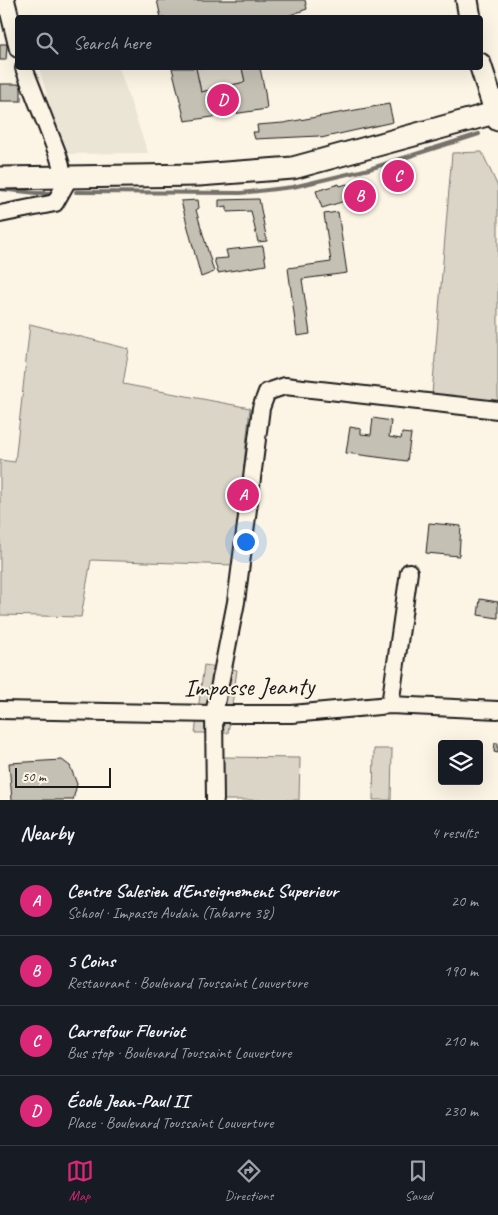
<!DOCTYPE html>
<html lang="en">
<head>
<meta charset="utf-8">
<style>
	:root { --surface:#171b24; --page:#242831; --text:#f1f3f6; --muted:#9ea1a6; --line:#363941; --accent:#db2777 }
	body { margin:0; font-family:Caveat,sans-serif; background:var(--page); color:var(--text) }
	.controls { position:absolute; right:15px; bottom:15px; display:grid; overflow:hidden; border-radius:5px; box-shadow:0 5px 20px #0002 }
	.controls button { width:45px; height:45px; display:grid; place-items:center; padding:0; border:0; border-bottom:1px solid var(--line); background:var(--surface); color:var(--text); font:25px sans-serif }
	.scale { position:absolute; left:15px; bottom:12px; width:96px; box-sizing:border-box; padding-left:5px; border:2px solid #1c1c1c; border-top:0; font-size:14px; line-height:18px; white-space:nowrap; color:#1c1c1c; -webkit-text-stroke:4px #fcf5e5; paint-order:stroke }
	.you { position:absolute; left:245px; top:541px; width:18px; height:18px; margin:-12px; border:4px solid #fff; border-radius:50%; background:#1a73e8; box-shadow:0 0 0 8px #1a73e833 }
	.badge { display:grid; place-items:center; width:32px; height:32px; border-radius:50%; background:var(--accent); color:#fff; font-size:16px; font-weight:700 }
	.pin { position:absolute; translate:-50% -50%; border:2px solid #fff; box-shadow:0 1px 5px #0006 }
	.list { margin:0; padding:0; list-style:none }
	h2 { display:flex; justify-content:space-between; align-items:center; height:65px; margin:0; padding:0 20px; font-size:21px }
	h2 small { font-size:16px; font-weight:400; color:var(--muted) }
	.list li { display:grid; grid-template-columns:32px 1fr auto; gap:15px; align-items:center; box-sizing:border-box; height:70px; padding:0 20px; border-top:1px solid var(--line) }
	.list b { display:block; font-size:19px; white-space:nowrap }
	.list p { margin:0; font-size:16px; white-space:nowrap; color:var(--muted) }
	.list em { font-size:16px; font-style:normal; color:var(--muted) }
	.icon { flex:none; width:28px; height:28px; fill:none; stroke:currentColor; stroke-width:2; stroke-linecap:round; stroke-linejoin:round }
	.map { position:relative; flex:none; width:498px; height:800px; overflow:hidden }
	.search { position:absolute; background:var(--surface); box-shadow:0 5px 20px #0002; left:15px; right:15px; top:15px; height:55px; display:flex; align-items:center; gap:12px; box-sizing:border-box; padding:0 18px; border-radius:5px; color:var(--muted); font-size:19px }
	.sheet { height:345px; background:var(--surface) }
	nav { display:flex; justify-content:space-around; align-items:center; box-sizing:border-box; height:70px; border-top:1px solid var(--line); background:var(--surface); font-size:14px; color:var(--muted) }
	nav a { display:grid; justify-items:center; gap:2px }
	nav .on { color:var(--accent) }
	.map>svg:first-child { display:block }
	.built { fill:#ebe5d6 }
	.green { fill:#dbd5c8; stroke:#7c7872 }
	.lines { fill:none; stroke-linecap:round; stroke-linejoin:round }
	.stream { stroke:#75726c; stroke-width:4 }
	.building { fill:#c4c0b3; stroke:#1c1c1c }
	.minor-casing { stroke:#1c1c1c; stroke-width:20 }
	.major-casing { stroke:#1c1c1c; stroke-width:25 }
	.minor { stroke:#fcf5e5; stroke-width:16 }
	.major { stroke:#fcf5e5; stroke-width:21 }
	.labels { text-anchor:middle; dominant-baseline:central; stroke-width:4; stroke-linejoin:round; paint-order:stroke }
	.street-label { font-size:25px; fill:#1c1c1c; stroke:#fcf5e5 }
</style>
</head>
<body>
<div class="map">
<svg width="498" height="800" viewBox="0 0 498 800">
	<rect width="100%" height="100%" fill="#fcf5e5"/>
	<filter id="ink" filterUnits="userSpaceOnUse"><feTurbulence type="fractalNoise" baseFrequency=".02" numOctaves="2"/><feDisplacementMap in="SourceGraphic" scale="10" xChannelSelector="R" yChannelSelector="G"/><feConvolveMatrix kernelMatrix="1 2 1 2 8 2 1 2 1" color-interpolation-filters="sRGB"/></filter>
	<g filter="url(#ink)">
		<!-- built -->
		<polygon class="built" points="39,68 119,68 148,153 66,154 62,147"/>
		<!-- green -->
		<g class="green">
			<polygon points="196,68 242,68 245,82 201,92"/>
			<polygon points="482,152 498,187 498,401 432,394 452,153"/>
			<polygon points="30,324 129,349 123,384 250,408 233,565 91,560 81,617 0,615 0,460 15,462"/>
			<polygon points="204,665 237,670 228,733 195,733"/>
			<polygon points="374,749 392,749 391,800 373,800"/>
			<polygon points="221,757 300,758 299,800 223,800"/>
		</g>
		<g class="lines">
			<!-- stream -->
			<g class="stream">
				<polyline points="0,189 36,193 51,193"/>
				<polyline points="76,192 241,193 293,187 369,169 479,134"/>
			</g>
		</g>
		<!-- building -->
		<g class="building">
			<polygon points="157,0 305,0 307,9 282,18 231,18 231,15 220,18 161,18"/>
			<polygon points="0,44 7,44 6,60 0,60"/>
			<polygon points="172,68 196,68 201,92 245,82 242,68 260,68 265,92 267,109 185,121"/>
			<rect x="0" y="84" width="21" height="17"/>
			<polygon points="389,104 393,122 321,138 319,136 255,139 253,132 258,132 257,125 283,123"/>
			<polygon points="339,184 340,186 347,184 348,186 354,184 358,197 322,208 316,191"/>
			<polygon points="259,199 267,241 258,242 251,211 227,212 227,206 219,207 219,200"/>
			<polygon points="198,200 199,208 196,210 214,272 201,277 181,201"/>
			<polygon points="338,212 347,273 302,279 310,334 297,336 288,268 331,262 324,214"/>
			<polygon points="263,246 266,265 218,273 214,259 228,258 226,250"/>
			<polygon points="373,418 391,421 389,437 401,439 402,433 411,434 407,461 346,453 350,427 361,429 361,434 371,435"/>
			<polygon points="429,523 461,526 459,556 426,553"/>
			<polygon points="480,599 498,602 498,618 478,615"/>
			<polygon points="495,743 498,743 498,753 494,752"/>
			<polygon points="62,760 70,766 77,784 73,800 12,800 9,763"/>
		</g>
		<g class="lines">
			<defs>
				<g id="minor">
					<polyline points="6,0 18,49"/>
					<polyline points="24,68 58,155 61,165 61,177"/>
					<polyline points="0,214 55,203 69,178"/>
					<polyline points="390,705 409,572"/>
					<polyline points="0,710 214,714 292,714 390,705 498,710"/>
					<polyline points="215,800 214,714 236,602 261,408 267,392 285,386 498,410"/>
				</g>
				<g id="major">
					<polyline points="467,0 470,18"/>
					<polyline points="480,64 498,120"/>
					<polyline points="0,178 199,175 293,168 498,112"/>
				</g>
			</defs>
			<!-- minor casing -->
			<use href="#minor" class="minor-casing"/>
			<!-- major casing -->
			<use href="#major" class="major-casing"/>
			<!-- minor -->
			<use href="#minor" class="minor"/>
			<!-- major -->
			<use href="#major" class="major"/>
		</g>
	</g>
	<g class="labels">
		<!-- street labels -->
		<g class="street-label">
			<text transform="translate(249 687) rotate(-1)">Impasse Jeanty</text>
		</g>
	</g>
</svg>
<div class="controls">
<button><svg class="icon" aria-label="layers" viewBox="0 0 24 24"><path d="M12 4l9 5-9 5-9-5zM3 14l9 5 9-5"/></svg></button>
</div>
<div class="scale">50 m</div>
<div class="you"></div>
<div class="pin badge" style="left:243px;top:495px">A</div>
<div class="pin badge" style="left:360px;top:196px">B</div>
<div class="pin badge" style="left:398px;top:176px">C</div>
<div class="pin badge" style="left:223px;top:100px">D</div>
<div class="search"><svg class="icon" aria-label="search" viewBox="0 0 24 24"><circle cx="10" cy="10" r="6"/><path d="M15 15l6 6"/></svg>Search here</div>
</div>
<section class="sheet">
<h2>Nearby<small>4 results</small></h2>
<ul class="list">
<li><span class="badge">A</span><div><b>Centre Salesien d'Enseignement Superieur</b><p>School · Impasse Audain (Tabarre 38)</p></div><em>20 m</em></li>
<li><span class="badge">B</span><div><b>5 Coins</b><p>Restaurant · Boulevard Toussaint Louverture</p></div><em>190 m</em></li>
<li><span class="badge">C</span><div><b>Carrefour Fleuriot</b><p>Bus stop · Boulevard Toussaint Louverture</p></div><em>210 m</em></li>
<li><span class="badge">D</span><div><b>École Jean-Paul II</b><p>Place · Boulevard Toussaint Louverture</p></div><em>230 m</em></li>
</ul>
</section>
<nav>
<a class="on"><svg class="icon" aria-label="map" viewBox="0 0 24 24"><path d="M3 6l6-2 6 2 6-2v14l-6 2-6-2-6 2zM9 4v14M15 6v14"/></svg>Map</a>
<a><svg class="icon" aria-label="directions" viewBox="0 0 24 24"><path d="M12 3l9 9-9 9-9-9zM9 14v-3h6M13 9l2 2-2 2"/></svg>Directions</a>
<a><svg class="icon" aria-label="saved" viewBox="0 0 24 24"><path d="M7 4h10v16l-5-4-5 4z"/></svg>Saved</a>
</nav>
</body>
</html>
